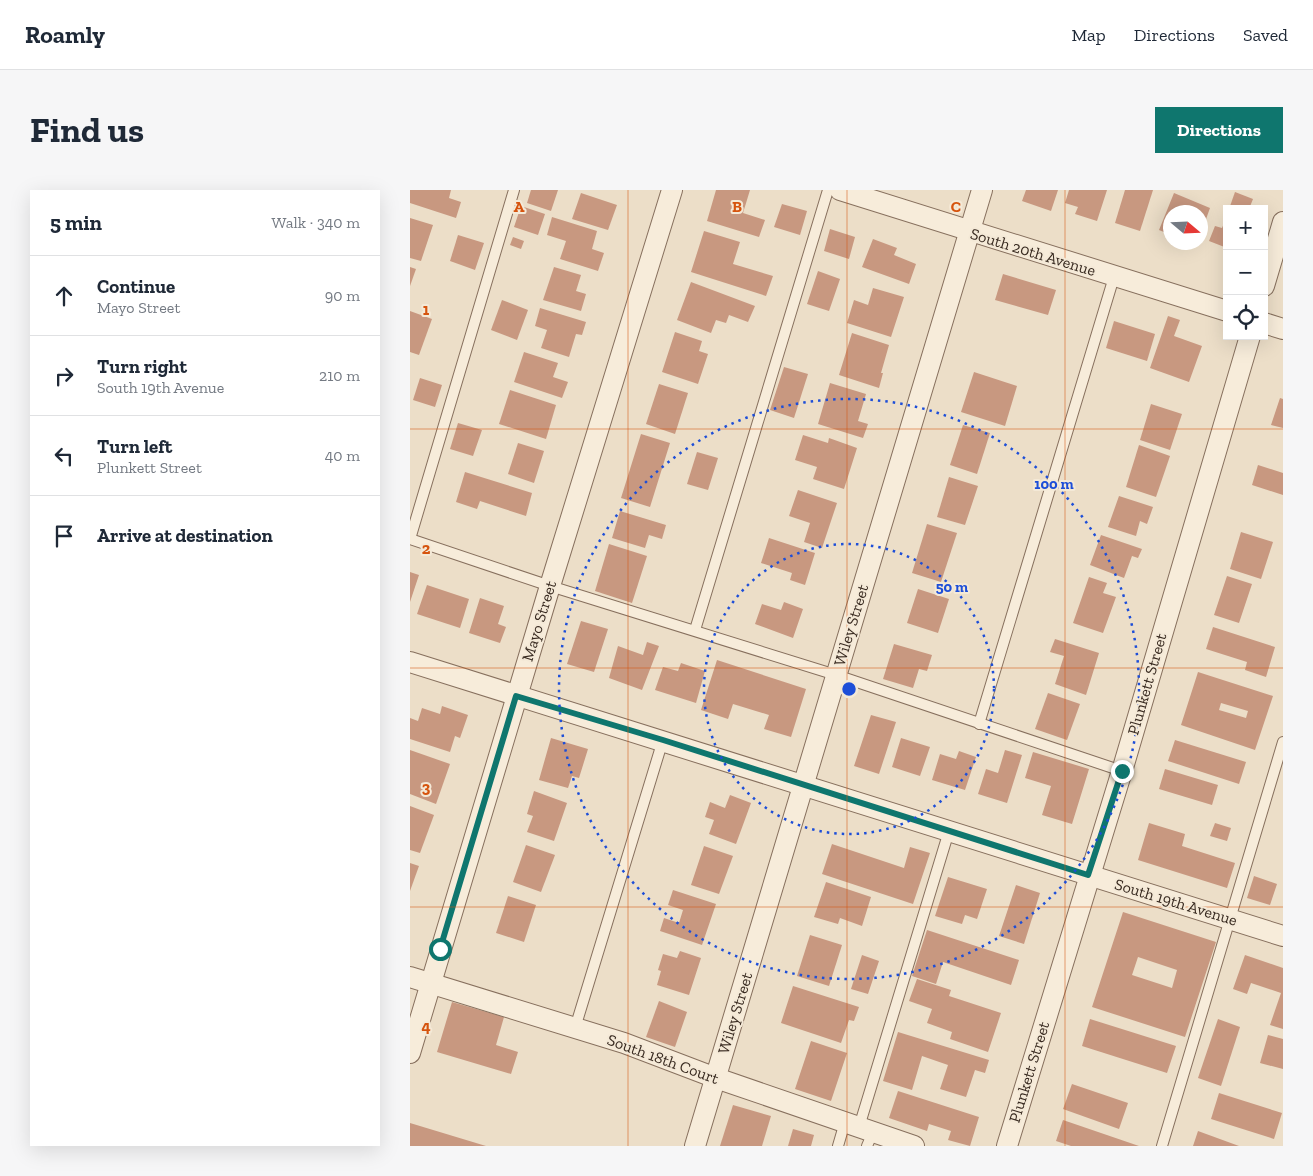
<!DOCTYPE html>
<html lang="en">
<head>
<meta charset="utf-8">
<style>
	:root { --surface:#fff; --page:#f6f6f7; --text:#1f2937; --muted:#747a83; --line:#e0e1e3; --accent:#0f766e }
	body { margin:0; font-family:"Zilla Slab",serif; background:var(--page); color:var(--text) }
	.controls { position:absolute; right:15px; top:15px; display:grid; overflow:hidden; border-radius:0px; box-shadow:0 5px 20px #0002 }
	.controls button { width:45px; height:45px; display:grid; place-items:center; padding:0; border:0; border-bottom:1px solid var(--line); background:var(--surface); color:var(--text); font:25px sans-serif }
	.compass { position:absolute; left:753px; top:15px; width:45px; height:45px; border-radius:50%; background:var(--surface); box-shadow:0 5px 20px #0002; rotate:109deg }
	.stop { position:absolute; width:15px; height:15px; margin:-11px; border:4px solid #0f766e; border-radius:50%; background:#fff }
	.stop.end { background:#0f766e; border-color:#fff; box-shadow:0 1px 5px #0008 }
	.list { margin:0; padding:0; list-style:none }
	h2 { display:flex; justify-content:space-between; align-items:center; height:65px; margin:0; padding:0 20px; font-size:21px }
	h2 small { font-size:16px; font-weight:400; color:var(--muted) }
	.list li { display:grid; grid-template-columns:32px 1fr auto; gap:15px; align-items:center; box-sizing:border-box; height:80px; padding:0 20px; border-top:1px solid var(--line) }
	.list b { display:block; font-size:19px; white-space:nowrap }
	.list p { margin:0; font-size:16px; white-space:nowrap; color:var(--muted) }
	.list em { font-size:16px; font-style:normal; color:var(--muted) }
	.icon { flex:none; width:28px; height:28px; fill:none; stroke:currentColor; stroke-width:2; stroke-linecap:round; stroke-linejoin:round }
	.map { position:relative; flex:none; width:873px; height:956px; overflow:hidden; border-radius:0px }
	header { display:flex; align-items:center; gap:30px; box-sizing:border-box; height:70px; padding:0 25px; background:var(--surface); border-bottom:1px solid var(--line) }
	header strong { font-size:24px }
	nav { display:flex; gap:28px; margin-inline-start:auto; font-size:18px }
	.intro { display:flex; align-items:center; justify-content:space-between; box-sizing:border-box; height:120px; padding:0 30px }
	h1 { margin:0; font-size:35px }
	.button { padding:12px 22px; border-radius:0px; background:var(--accent); color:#fff; font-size:18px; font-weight:700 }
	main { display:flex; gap:30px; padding:0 30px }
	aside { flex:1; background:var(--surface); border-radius:0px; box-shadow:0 5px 20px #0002 }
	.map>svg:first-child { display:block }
	.building { fill:#c89880; fill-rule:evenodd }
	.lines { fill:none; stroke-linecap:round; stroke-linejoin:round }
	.service-casing { stroke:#87705e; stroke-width:12 }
	.minor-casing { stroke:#87705e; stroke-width:22 }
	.service { stroke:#f7ecda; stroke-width:10 }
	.minor { stroke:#f7ecda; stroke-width:20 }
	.route { stroke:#0f766e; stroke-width:6 }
	.grid { fill:none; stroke:#d6540e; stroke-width:1; stroke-opacity:0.55 }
	.ring { fill:none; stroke:#1d4ed8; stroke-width:2.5; stroke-dasharray:2.5 5 }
	.labels { text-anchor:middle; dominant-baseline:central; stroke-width:4; stroke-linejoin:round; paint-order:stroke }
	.street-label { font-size:16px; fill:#382a20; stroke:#f4e9d7 }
	.grid-label { font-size:16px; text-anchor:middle; font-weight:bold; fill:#d6540e; stroke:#f4e9d7; stroke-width:4; stroke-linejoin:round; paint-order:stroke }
	.centre { fill:#1d4ed8; stroke:#f4e9d7; stroke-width:2.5 }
	.ring-label { font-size:15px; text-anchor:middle; font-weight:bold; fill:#1d4ed8; stroke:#f4e9d7; stroke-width:4; stroke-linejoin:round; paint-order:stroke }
</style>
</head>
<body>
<header>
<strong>Roamly</strong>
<nav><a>Map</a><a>Directions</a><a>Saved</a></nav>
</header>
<div class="intro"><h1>Find us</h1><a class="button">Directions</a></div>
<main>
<aside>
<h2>5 min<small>Walk · 340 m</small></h2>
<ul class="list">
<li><svg class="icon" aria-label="ahead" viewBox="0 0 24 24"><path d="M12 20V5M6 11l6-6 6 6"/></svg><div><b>Continue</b><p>Mayo Street</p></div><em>90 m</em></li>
<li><svg class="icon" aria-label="right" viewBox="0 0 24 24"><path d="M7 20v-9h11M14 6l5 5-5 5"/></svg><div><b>Turn right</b><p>South 19th Avenue</p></div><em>210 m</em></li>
<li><svg class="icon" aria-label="left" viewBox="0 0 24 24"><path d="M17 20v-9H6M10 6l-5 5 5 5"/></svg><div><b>Turn left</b><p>Plunkett Street</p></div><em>40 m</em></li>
<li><svg class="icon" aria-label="arrive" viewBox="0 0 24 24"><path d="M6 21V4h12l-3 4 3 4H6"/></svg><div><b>Arrive at destination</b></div></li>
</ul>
</aside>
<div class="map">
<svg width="873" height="956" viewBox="0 0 873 956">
	<rect width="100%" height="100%" fill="#ecdec8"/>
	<!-- building -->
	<g class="building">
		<polygon points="0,0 41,0 39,8 51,12 46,28 0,13"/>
		<polygon points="121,0 148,0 141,21 117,13"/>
		<polygon points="306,0 340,0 333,23 355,30 349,47 297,31"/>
		<polygon points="616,0 648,0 641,21 612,11"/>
		<polygon points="659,0 697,0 687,31 665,24 668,17 655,13"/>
		<polygon points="715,0 743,0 730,41 705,33"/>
		<polygon points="825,2 843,9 839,19 819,19"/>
		<polygon points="171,3 207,15 198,40 162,29"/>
		<polygon points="764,3 800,18 791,43 791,22 761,22 761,45 749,40"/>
		<polygon points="372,14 397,21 390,45 364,37"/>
		<polygon points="111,16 135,24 128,45 104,37"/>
		<polygon points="817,26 817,58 799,51 805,36 812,38"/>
		<polygon points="142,27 187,41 182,59 194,63 188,81 150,69 156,51 137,45"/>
		<polygon points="0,28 23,35 11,71 0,68"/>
		<polygon points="420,39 445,47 439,69 414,61"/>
		<polygon points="294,41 330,52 323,74 363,86 356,106 281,82"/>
		<polygon points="48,45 74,53 65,80 40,71"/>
		<polygon points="103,47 114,51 111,59 100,55"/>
		<polygon points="463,49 487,58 484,65 506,74 499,94 452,77"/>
		<polygon points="0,77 6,79 0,96"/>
		<polygon points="144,77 171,85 166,101 176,104 171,121 133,110"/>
		<polygon points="408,81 430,89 419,121 397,114"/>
		<polygon points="593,84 646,100 638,125 585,110"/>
		<polygon points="281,92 345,116 338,132 319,125 316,133 306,130 301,143 267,130"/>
		<polygon points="463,98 494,107 481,147 437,133 444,110 458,115"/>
		<polygon points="92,110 118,120 107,150 81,140"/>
		<polygon points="130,118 176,132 172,145 166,144 159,167 131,158 137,140 125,136"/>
		<polygon points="0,121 22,129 9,165 0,162"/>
		<polygon points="758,126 770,130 764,146 792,156 779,192 740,178"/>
		<polygon points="704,131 745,144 737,171 696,158"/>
		<polygon points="265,142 292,151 289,161 298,164 288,194 252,182"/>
		<polygon points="442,143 479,155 471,183 473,183 469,198 429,185"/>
		<polygon points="114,162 148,173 143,187 158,192 152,208 104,192"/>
		<polygon points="374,177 398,184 384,228 360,220"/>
		<polygon points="564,182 607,196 595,236 551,222"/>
		<polygon points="10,188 32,195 25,217 3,210"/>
		<polygon points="420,193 456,204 448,231 458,234 453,248 408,234"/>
		<polygon points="249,194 278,203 265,244 236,234"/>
		<polygon points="100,200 146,215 136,249 89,234"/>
		<polygon points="870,208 873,209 873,238 861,235"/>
		<polygon points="741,214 772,224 760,260 730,250"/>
		<polygon points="48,233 72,240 63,266 40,259"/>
		<polygon points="553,235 580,243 567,284 540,275"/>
		<polygon points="231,244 260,253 240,317 211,308"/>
		<polygon points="393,245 418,253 419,248 447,258 434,299 403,289 407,277 385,270"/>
		<polygon points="108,253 134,261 124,293 98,284"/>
		<polygon points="729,255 760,266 746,307 716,297"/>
		<polygon points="287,262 308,268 298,300 277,294"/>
		<polygon points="848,275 873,283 873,305 842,295"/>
		<polygon points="55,282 122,303 116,326 70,311 67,319 46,312"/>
		<polygon points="539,287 568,296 555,335 527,327"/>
		<polygon points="388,300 427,313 412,358 394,352 400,333 379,326"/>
		<polygon points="709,306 743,317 737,334 730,331 726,346 698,337"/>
		<polygon points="210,321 256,335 252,349 239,345 235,358 202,348"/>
		<polygon points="517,334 547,343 531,392 502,383"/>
		<polygon points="831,342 863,352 851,389 820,379"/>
		<polygon points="691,345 732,359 728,368 722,366 714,388 680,375"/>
		<polygon points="359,348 405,363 395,395 380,390 382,383 351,373"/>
		<polygon points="199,354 237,366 222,413 185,401"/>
		<polygon points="0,382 9,385 0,412"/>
		<polygon points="817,386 842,394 829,433 804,425"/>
		<polygon points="679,387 697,393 693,403 706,407 693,443 663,433"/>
		<polygon points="17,395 59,409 50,438 7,424"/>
		<polygon points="508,399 539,409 528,443 497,433"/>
		<polygon points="70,408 94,416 88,434 96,437 90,453 59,443"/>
		<polygon points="374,412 393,419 383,448 345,434 352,414 371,420"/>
		<polygon points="171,431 198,439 184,482 157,474"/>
		<polygon points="803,437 865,457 856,487 835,480 837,472 796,459"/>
		<polygon points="645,449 689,463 676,505 645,494 654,466 640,462"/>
		<polygon points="237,452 249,456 232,500 199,488 208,456 233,465"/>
		<polygon points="484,454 522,465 517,481 509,479 503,498 473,489"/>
		<polygon points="307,470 396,499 381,547 354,539 359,525 323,514 318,529 291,520"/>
		<polygon points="271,473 295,481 286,513 245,500 253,477 268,481"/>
		<path d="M 788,482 L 863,506 L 845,560 L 771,535 ZM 811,513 L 838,521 L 836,528 L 809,520 Z"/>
		<polygon points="638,503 670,514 657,550 625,539"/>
		<polygon points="32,516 58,525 50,548 45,546 40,562 0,549 0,528 8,531 12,518 30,524"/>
		<polygon points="461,525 486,532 469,584 444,576"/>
		<polygon points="141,548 178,559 169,588 162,586 158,598 129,590"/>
		<polygon points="491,548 520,557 510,586 482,577"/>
		<polygon points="765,550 836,572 829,594 758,571"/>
		<polygon points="0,560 40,574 26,614 0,604"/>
		<polygon points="595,560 612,565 597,613 568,604 576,579 588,583"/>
		<polygon points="549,561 566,567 555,600 522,590 530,564 546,569"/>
		<polygon points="623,562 679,579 662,634 632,625 641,596 615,588"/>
		<polygon points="755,579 808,595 802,615 749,599"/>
		<polygon points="124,601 157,613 144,651 117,642 123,626 117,624"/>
		<polygon points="320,605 341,613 326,654 299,644 304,630 295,627 300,612 315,618"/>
		<polygon points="0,616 24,625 10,663 0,660"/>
		<polygon points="739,633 775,644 772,656 825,673 817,698 728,670"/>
		<polygon points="805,633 821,638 817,651 800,646"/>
		<polygon points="422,654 494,678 500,657 520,663 503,714 412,684"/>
		<polygon points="116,655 145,665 131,702 103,692"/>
		<polygon points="294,656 323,666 309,704 281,695"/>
		<polygon points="0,673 9,676 0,701"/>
		<polygon points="844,686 867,694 860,715 837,708"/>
		<polygon points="538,687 577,699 567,729 555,725 552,734 525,726"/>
		<polygon points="416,692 461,707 452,736 430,728 428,734 404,727"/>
		<polygon points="606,695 630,703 614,754 589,746"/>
		<polygon points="263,700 306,714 292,755 250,741 254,728 269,733 273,720 258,715"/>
		<polygon points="98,706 126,715 114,752 86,743"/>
		<path d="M 713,722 L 806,752 L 775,847 L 682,817 ZM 728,767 L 767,780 L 762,798 L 722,785 Z"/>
		<polygon points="517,740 609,770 601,795 533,772 526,794 502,786"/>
		<polygon points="400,745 432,755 419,796 387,786"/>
		<polygon points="270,761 291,768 279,805 247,795 251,781 248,780 253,764 267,768"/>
		<polygon points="452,765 469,771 458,804 441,799"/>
		<polygon points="835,765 873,778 873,839 860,835 871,803 841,793 837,804 823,799"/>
		<polygon points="507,789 541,800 539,806 591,823 578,862 540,849 542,842 517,833 522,819 499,811"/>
		<polygon points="383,796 449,817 444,831 439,830 431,853 371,833"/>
		<polygon points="249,811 277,822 265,857 236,847"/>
		<polygon points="42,812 94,827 86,855 108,862 101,884 27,862"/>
		<polygon points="680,829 766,856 757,883 672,856"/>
		<polygon points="808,829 830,837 811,896 788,888"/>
		<polygon points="488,842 579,870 575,883 565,880 556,907 530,899 538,875 512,866 502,900 473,891"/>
		<polygon points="858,845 873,849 873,879 850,873"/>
		<polygon points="401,851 437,863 421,911 385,899"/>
		<polygon points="662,894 718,913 709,939 653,919"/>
		<polygon points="488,901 569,927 560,956 538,950 541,941 519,934 517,941 479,928"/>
		<polygon points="809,903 872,923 864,949 801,929"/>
		<polygon points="323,915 361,926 352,956 310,956"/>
		<polygon points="653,930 729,956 661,956 646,951"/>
		<polygon points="0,933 76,956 0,956"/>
		<polygon points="383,939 404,945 401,956 378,956"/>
		<polygon points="788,941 829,956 783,956"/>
	</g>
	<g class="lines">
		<defs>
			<g id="service">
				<polyline points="0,349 140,396 426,485 712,581"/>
				<polyline points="0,349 104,0"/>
				<polyline points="285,440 418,0"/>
				<polyline points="569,534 704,87"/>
				<polyline points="165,838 253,550"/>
				<polyline points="449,937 539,641"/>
				<polyline points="428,956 435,932"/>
				<polyline points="457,956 463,942"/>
				<polyline points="752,956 873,552"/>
			</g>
			<g id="minor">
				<polyline points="430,0 817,121"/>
				<polyline points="854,96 873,32"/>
				<polyline points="854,133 873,139"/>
				<polyline points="0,472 873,746"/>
				<polyline points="0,787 214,853 306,888 504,956"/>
				<polyline points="0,863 140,396 262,0"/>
				<polyline points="285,956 572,0"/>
				<polyline points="597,956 712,581 840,146"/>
			</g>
		</defs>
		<!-- service casing -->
		<use href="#service" class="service-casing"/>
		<!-- minor casing -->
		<use href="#minor" class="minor-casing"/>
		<!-- service -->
		<use href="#service" class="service"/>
		<!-- minor -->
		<use href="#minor" class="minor"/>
	</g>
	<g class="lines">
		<!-- route -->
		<polyline class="route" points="30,759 106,506 253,550 678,685 712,581"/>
	</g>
	<!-- grid -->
	<path class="grid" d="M 218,0 L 218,956M 437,0 L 437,956M 655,0 L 655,956M 0,239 L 873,239M 0,478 L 873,478M 0,717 L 873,717"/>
	<!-- distance rings -->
	<g class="ring">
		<circle cx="439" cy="499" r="145"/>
		<circle cx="439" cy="499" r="290"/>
	</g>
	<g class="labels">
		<!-- street labels -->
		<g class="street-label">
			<text transform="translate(623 62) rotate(17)">South 20th Avenue</text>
			<text transform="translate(129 431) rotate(-73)">Mayo Street</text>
			<text transform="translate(441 435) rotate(-73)">Wiley Street</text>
			<text transform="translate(737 494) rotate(-74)">Plunkett Street</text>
			<text transform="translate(766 712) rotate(17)">South 19th Avenue</text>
			<text transform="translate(325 823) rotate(-73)">Wiley Street</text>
			<text transform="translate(253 869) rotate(20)">South 18th Court</text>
			<text transform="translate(619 882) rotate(-73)">Plunkett Street</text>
		</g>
	</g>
	<g class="grid-label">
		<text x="109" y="22">A</text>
		<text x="327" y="22">B</text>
		<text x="546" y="22">C</text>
		<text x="16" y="125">1</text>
		<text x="16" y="364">2</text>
		<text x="16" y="603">3</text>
		<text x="16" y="842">4</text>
	</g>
	<circle cx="439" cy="499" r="8" class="centre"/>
	<g class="ring-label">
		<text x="644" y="299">100 m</text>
		<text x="542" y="402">50 m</text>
	</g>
</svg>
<div class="controls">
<button>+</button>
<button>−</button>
<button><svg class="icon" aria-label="locate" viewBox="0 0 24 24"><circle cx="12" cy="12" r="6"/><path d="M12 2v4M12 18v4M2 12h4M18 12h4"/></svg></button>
</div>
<svg class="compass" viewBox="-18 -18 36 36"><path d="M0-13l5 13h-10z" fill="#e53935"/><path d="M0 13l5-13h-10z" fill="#747a83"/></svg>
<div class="stop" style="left:30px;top:759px"></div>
<div class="stop end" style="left:712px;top:581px"></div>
</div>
</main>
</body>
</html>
